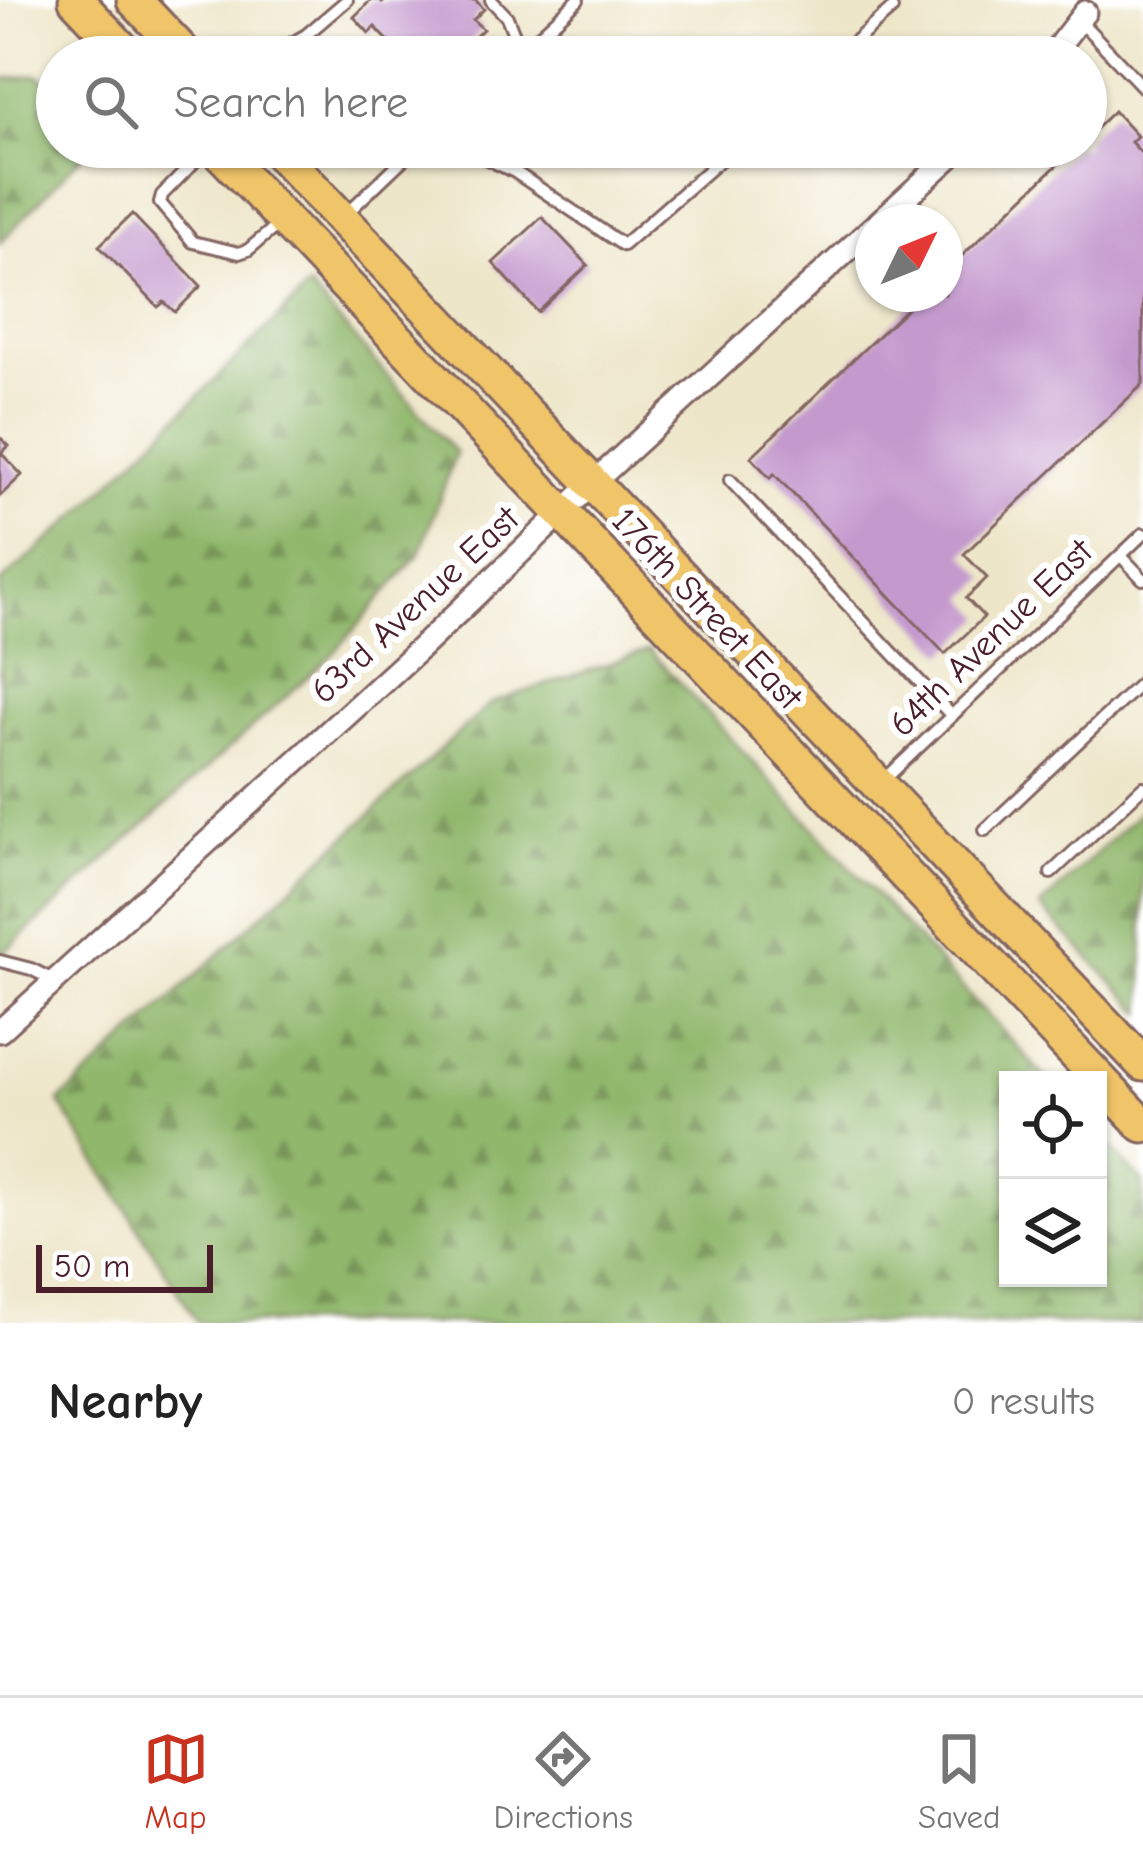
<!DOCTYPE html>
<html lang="en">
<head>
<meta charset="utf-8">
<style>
	:root { --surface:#fff; --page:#f6f6f6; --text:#222; --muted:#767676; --line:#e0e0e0; --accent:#c8321e }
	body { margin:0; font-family:"Comic Neue",sans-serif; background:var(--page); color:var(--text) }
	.controls { position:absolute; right:36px; bottom:36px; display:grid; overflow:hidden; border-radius:0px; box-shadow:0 3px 9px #0004 }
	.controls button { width:108px; height:108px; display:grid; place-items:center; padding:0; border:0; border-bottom:3px solid var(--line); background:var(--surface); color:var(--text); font:60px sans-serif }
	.compass { position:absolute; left:855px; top:204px; width:108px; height:108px; border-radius:50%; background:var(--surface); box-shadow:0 3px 9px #0004; rotate:47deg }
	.scale { position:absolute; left:36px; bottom:30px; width:177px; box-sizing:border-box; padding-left:12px; border:6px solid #4a1f2b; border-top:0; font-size:33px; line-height:42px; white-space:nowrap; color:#4a1f2b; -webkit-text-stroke:9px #fff; paint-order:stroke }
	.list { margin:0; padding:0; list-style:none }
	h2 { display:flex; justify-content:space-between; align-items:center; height:156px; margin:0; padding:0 48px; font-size:51px }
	h2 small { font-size:39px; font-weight:400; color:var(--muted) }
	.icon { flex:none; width:66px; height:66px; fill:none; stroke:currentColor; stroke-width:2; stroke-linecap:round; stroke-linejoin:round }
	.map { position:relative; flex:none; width:1143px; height:1323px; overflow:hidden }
	.search { position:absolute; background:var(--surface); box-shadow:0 3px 9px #0004; left:36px; right:36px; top:36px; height:132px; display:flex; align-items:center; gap:30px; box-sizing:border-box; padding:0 42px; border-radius:66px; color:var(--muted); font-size:45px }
	.sheet { height:372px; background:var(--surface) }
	nav { display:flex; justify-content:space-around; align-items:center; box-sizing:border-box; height:168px; border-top:3px solid var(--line); background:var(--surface); font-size:33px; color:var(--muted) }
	nav a { display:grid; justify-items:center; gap:6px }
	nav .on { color:var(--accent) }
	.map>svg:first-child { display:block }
	.forest { fill:url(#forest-firs); stroke:#6d6b4c; stroke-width:3 }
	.building { fill:#c49ace }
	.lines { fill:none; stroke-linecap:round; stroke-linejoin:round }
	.service-casing { stroke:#836562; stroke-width:16 }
	.minor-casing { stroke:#836562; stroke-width:27 }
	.primary-casing { stroke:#836562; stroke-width:39 }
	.service { stroke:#fff; stroke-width:10 }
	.minor { stroke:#fff; stroke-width:21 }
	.primary { stroke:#f0c469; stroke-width:33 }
	.labels { text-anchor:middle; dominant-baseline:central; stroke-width:12; stroke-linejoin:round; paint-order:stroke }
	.street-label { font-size:36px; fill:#4a1f2b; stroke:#fff }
</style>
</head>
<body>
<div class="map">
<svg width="1143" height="1323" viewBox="0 0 1143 1323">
	<defs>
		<pattern id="forest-firs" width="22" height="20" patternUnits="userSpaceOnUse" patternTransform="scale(3)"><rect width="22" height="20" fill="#90b76c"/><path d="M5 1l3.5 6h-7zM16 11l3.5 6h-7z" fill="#789459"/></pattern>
	</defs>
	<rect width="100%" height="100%" fill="#fff"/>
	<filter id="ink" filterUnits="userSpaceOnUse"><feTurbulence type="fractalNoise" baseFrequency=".00833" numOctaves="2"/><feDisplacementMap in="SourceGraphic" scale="24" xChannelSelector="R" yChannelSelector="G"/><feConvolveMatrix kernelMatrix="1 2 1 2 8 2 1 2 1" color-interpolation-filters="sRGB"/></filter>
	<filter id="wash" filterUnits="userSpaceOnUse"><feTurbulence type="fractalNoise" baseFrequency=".004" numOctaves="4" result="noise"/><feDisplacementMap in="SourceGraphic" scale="48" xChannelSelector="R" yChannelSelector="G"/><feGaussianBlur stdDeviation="2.7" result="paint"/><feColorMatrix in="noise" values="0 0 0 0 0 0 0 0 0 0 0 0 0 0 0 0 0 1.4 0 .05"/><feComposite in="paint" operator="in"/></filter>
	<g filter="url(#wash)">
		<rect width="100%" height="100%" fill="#eee6c9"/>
		<!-- forest -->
		<g class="forest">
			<polygon points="39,75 57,91 57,147 90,147 0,243 0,79"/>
			<polygon points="309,287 456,453 420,553 335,652 0,956 0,583 78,515"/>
			<polygon points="649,650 1048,1080 1008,1080 1008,1278 1098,1278 1098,1134 1143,1182 1143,1323 198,1323 59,1102 491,703"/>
			<polygon points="1143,809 1143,1013 1040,907"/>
		</g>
		<g id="blocks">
			<!-- building -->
			<g class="building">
				<polygon points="371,0 379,0 382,3 386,0 475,0 484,9 473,20 483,29 454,57 404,57 375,27 369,33 354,17"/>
				<polygon points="1114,111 1137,136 1131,142 1143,155 1143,384 964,554 987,578 966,598 984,617 945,654 774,474 770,478 751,457 922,294 945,294 945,272 1076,147 1086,147 1086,138"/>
				<polygon points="132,214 201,286 175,312 164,302 158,307 99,246"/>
				<polygon points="542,217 588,265 538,312 493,263"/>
				<polygon points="0,437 9,446 1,453 22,475 0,496"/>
			</g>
		</g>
	</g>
	<g filter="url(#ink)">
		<use href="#blocks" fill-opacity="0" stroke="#836562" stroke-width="3"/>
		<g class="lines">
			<defs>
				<g id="service">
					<polyline points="491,0 507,17 521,52"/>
					<polyline points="1079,20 1143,87"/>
					<polyline points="268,57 306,35 347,0"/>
					<polyline points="516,57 578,0"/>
					<polyline points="837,57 892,9"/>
					<polyline points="209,147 162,195 160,203 193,242 239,253 248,250 280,223"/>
					<polyline points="461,147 515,172 623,245 735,147"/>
					<polyline points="344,216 416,147"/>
					<polyline points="730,480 952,716"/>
					<polyline points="1121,556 1143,579"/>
					<polyline points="882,782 1143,534"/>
					<polyline points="985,830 1143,681"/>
					<polyline points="1051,873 1143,787"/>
					<polyline points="0,961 31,969 53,980"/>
				</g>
				<g id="minor">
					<polyline points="1050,57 1085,12"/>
					<polyline points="879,222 961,147"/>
					<polyline points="0,1031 427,642 593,483 873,227"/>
				</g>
				<g id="primary">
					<polyline points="76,0 130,57"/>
					<polyline points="134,0 188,57"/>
					<polyline points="215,147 1143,1125"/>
					<polyline points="274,147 1143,1064"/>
				</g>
			</defs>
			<!-- service casing -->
			<use href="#service" class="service-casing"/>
			<!-- minor casing -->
			<use href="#minor" class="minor-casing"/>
			<!-- primary casing -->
			<use href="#primary" class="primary-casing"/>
			<!-- service -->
			<use href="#service" class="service"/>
			<!-- minor -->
			<use href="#minor" class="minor"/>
			<!-- primary -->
			<use href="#primary" class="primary"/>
		</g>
	</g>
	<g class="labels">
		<!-- street labels -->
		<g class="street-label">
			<text transform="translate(415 605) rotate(-43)">63rd Avenue East</text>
			<text transform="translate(707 609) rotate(47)">176th Street East</text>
			<text transform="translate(991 638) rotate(-44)">64th Avenue East</text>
		</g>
	</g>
</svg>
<div class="controls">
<button><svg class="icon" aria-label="locate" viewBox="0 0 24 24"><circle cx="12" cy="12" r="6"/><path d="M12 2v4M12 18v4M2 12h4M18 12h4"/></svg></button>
<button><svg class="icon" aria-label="layers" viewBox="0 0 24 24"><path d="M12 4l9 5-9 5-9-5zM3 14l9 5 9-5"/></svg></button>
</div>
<svg class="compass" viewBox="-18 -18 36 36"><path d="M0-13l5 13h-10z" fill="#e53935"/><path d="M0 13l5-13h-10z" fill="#767676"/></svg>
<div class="scale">50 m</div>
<div class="search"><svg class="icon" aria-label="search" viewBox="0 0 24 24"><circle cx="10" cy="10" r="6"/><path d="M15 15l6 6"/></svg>Search here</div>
</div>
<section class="sheet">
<h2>Nearby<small>0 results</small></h2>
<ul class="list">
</ul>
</section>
<nav>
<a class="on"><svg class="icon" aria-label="map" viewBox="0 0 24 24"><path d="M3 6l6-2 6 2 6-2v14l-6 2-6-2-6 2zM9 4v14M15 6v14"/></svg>Map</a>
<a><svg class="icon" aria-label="directions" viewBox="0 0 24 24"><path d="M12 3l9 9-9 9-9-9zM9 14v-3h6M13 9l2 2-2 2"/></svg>Directions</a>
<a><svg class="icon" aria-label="saved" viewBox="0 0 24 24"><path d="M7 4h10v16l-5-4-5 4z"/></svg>Saved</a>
</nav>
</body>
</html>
